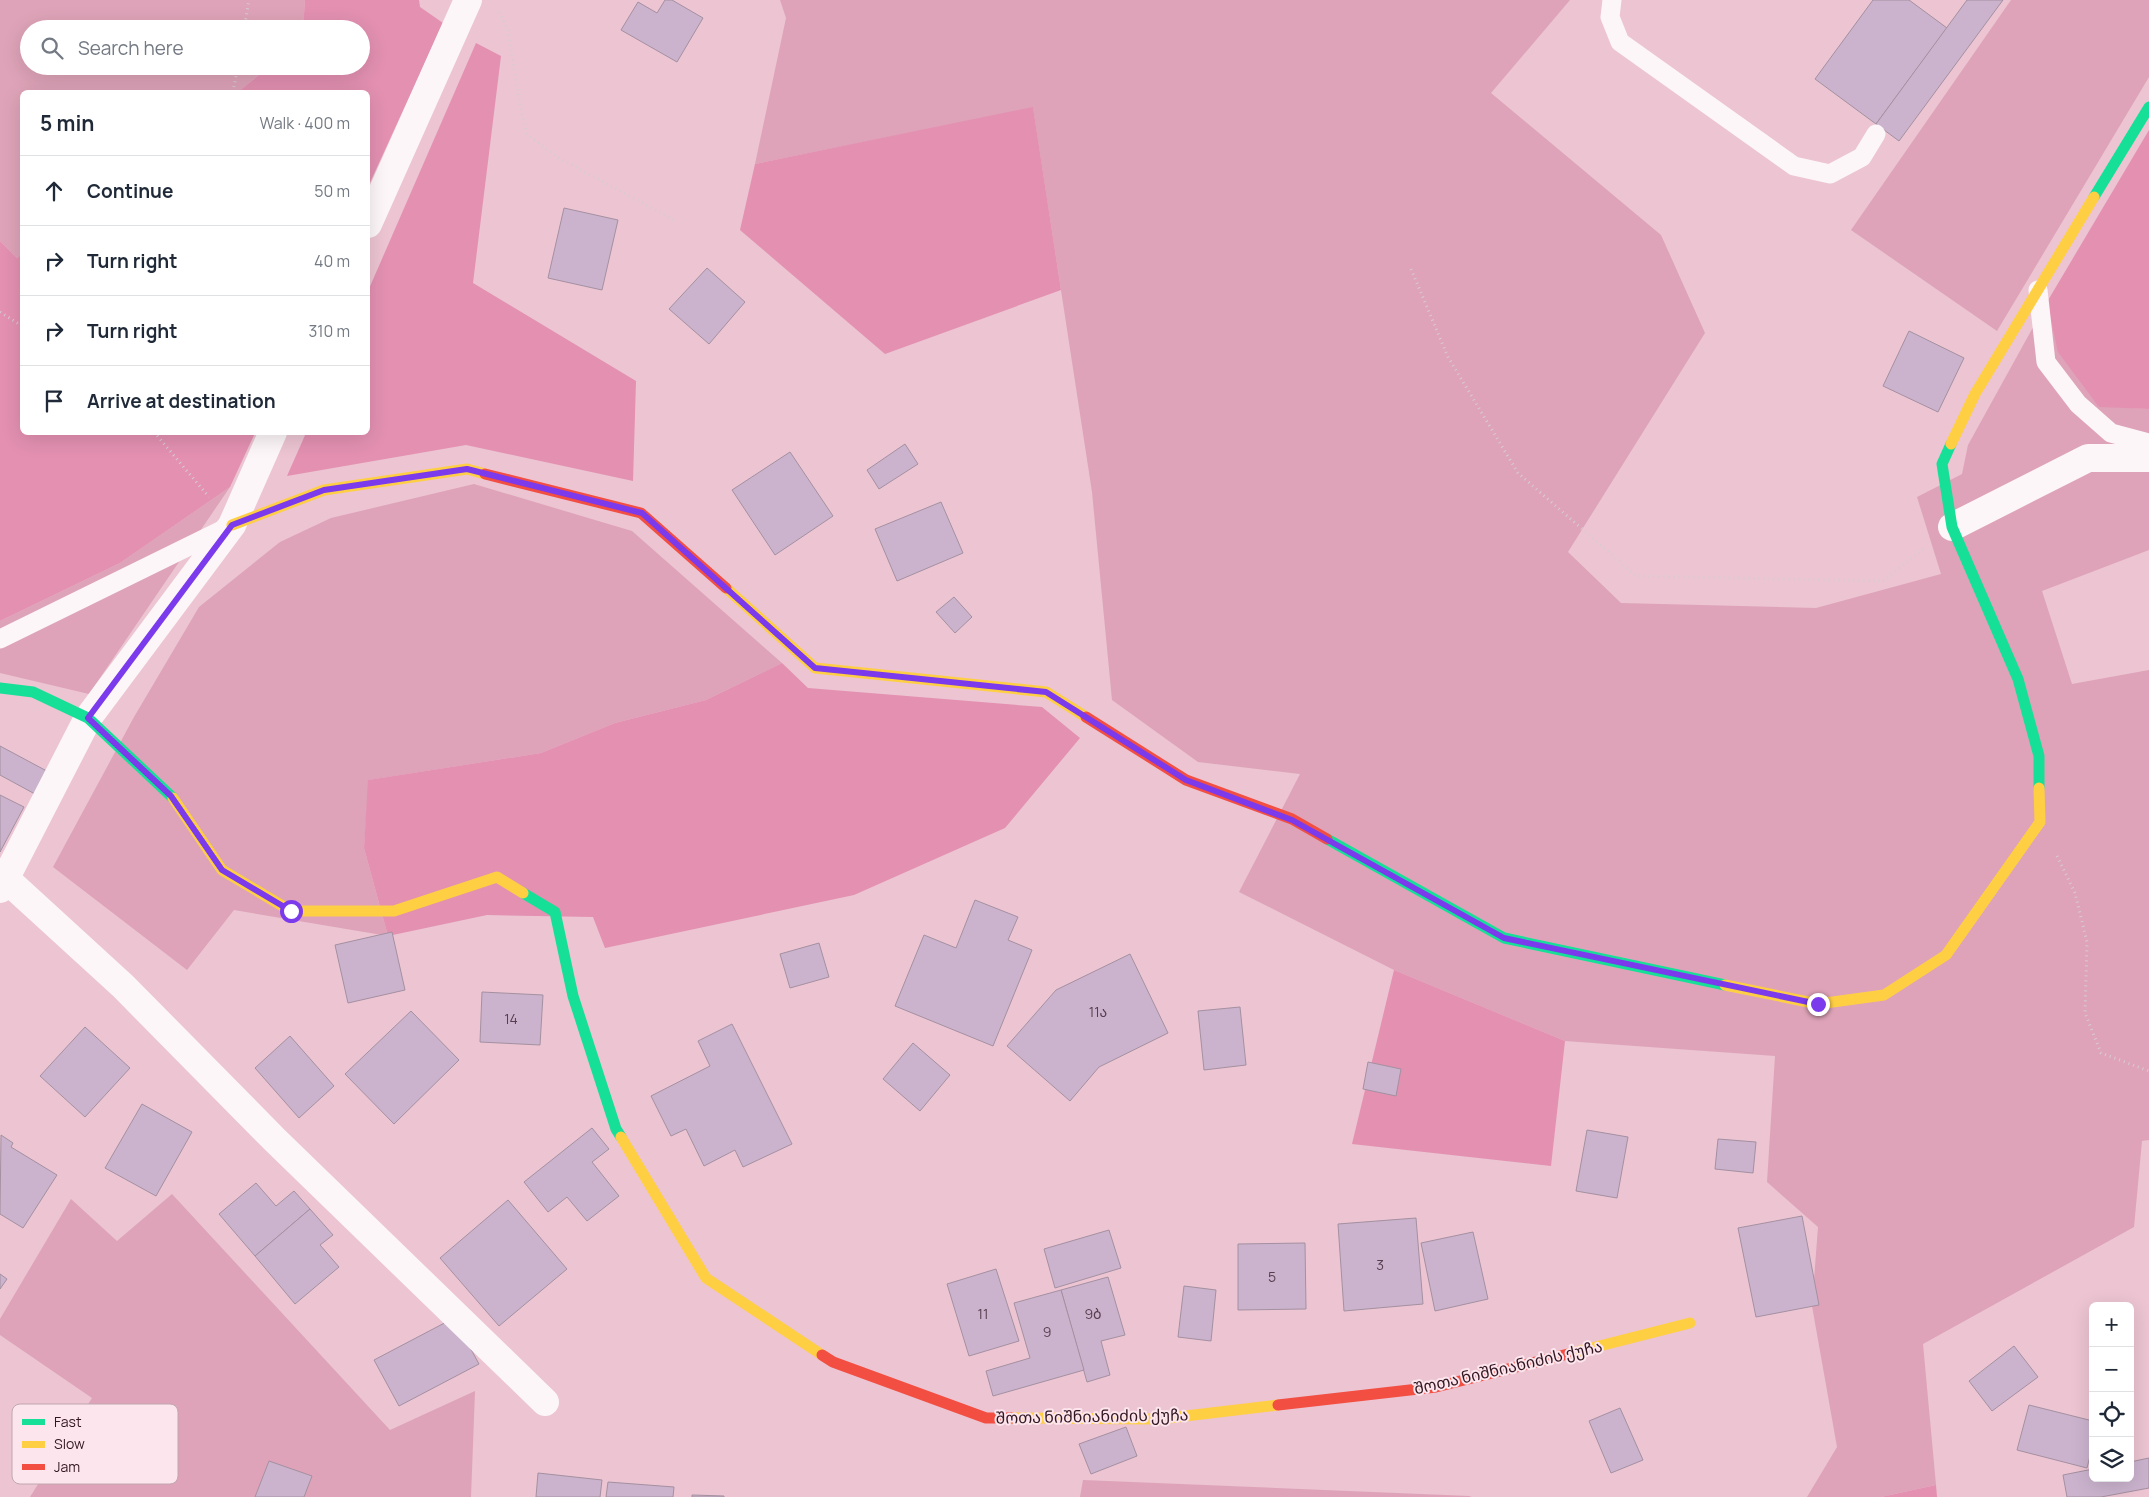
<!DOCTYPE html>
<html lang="en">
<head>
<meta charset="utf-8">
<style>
	:root { --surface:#fff; --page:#f2f2f3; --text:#1f2937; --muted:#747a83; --line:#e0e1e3 }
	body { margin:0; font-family:Manrope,"Noto Sans Georgian",sans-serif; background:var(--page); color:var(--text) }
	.controls { position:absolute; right:15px; bottom:15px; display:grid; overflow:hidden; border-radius:8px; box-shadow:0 5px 20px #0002 }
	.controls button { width:45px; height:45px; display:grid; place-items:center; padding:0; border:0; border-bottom:1px solid var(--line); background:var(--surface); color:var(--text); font:25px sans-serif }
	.stop { position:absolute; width:15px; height:15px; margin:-11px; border:4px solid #7c3aed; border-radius:50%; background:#fff }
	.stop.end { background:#7c3aed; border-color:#fff; box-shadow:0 1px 5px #0008 }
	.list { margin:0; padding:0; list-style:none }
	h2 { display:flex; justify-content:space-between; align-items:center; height:65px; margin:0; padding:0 20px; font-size:21px }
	h2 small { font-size:16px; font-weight:400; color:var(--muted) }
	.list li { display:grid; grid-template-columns:32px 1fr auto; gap:15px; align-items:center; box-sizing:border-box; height:70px; padding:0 20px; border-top:1px solid var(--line) }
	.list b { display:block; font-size:19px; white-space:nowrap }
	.list em { font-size:16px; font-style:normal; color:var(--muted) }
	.icon { flex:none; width:28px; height:28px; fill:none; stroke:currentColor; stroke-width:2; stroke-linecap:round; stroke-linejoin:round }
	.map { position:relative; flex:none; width:2149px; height:1497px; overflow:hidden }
	.search { position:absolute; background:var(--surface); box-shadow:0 5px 20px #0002; left:20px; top:20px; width:350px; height:55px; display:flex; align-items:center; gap:12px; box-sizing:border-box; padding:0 18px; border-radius:28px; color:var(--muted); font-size:19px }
	.panel { position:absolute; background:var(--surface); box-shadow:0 5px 20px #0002; left:20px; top:90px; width:350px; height:345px; border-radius:8px }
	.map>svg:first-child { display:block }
	.green { fill:#dea3b8 }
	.forest { fill:#e390b1 }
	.building { fill:#cbb3ce; stroke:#a490a0 }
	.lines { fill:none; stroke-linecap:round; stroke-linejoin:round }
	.path { stroke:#d8ccd0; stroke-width:3; stroke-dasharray:1 4; stroke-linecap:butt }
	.lane { stroke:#fcf6f8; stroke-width:19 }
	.street { stroke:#fcf6f8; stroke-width:28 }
	.fast { stroke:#16e098; stroke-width:11 }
	.slow { stroke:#ffcf43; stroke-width:11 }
	.jam { stroke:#f24e42; stroke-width:11 }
	.route { stroke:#7c3aed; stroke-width:6 }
	.labels { text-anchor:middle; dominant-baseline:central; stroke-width:4; stroke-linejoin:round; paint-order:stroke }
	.number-label { font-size:14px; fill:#583e4c }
	.street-label { font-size:16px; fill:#321721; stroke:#fde5ed }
	.key { fill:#fde5ed; stroke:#c0a7b0; stroke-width:1 }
	.key-label { font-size:14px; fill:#321721 }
</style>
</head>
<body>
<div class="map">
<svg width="2149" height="1497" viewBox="0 0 2149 1497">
	<rect width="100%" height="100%" fill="#ecc4d2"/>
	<!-- green -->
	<g class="green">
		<polygon points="0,0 305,0 303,29 29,29 29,66 270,66 238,92 22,92 22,254 17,258 0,241"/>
		<polygon points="780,0 1570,0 1491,93 1661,235 1705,333 1568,552 1621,603 1816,608 1941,574 1917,497 1962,474 1968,445 2047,302 2099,406 2149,409 2149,550 2042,591 2072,684 2149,670 2149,1140 2142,1141 2134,1227 1923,1344 1936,1485 1881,1497 1807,1497 1837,1447 1812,1306 1818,1227 1767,1182 1775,1056 1565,1041 1394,970 1239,892 1300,774 1198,762 1112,700 1092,492 1033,108 755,164 786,18"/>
		<polygon points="2011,0 2149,0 2149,77 1997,331 1851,230"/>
		<polygon points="474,484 632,531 782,663 706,700 615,723 541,753 369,780 364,848 388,936 234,910 187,970 53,867 134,717 199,607 280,542 331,518"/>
		<polygon points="230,487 89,694 0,673 0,621 120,563"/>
		<polygon points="172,1194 390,1430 475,1391 471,1497 30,1497 92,1398 0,1335 0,1319 71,1199 117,1241"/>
		<polygon points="1083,1480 1469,1496 1472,1497 1080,1497"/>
	</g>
	<!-- forest -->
	<g class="forest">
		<polygon points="305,0 419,0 420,7 443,23 368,187 368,92 238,92 270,66 361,66 361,29 303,29"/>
		<polygon points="476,43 501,56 473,283 636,381 633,481 466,445 287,476 306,433 368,432 368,291"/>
		<polygon points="1033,107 1061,290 885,354 740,230 755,164"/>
		<polygon points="2149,130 2149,409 2099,407 2058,352 2047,302"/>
		<polygon points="0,241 17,258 22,254 22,432 255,433 230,487 120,563 0,621"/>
		<polygon points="782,663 808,688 1042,707 1080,738 1005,828 854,895 605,948 593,917 487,915 388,936 364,848 368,780 541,753 615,723 706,700"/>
		<polygon points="1394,970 1565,1041 1551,1166 1352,1144"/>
		<polygon points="1936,1485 1937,1497 1881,1497"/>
	</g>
	<!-- building -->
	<g class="building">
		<polygon points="665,0 672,0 703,18 677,62 621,30 638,2 657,13"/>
		<polygon points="1873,0 1909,0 1947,28 1876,124 1815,79"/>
		<polygon points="1967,0 2003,0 1899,141 1876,124"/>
		<polygon points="564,208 618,220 602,290 548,278"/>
		<polygon points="707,268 745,302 709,344 669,309"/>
		<polygon points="1909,331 1964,358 1938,412 1883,386"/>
		<polygon points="905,444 918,464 879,489 867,470"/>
		<polygon points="790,452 833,516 775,555 732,490"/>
		<polygon points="941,502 963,553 897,581 875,529"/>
		<polygon points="954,597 972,617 955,633 936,612"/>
		<polygon points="0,746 58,777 46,800 0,775"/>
		<polygon points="0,795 24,807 0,852"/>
		<polygon points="975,900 1018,917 1008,940 1032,950 993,1046 895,1006 924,935 956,948"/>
		<polygon points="392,932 405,990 348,1003 335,945"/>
		<polygon points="819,943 829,977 790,988 780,954"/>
		<polygon points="1130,954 1168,1033 1099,1067 1070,1101 1007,1046 1056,990"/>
		<polygon points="482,992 543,995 540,1045 480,1042"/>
		<polygon points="1240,1007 1246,1065 1204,1070 1198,1011"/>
		<polygon points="411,1011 459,1060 394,1124 345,1074"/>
		<polygon points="732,1024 792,1144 743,1167 735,1150 704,1166 686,1129 671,1136 651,1096 710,1066 698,1041"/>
		<polygon points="85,1027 130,1068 85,1117 40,1076"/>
		<polygon points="290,1036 334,1086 299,1118 255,1068"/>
		<polygon points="913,1043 950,1075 920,1111 883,1079"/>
		<polygon points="1368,1062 1401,1069 1396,1096 1363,1089"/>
		<polygon points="142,1104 192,1132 156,1196 105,1168"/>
		<polygon points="592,1128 609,1149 592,1162 619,1196 587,1221 567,1197 548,1212 524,1182"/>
		<polygon points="1587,1130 1628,1137 1617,1198 1576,1191"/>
		<polygon points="1,1135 13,1143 11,1147 57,1175 23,1228 0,1214"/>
		<polygon points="1718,1139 1756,1142 1753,1173 1715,1169"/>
		<polygon points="256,1183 276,1206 294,1191 310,1209 255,1256 219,1214"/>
		<polygon points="508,1200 567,1269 499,1326 440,1258"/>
		<polygon points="310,1209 333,1235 320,1245 339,1267 295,1304 255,1256"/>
		<polygon points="1802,1216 1819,1305 1756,1317 1738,1228"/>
		<polygon points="1416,1218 1423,1304 1344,1311 1338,1224"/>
		<polygon points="1109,1230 1121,1268 1055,1288 1044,1249"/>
		<polygon points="1473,1232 1488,1299 1435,1311 1421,1243"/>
		<polygon points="1305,1243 1306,1309 1238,1310 1238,1244"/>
		<polygon points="996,1269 1019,1341 969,1356 947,1284"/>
		<polygon points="0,1274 7,1279 0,1289"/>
		<polygon points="1108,1277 1125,1335 1101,1341 1110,1375 1087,1382 1061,1290"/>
		<polygon points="1184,1286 1216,1290 1211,1341 1178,1337"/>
		<polygon points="1061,1290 1084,1370 993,1396 986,1371 1030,1358 1014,1303"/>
		<polygon points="454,1318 479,1364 399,1406 374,1360"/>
		<polygon points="2014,1346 2038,1377 1992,1411 1969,1381"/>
		<polygon points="2029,1405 2093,1421 2093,1444 2087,1468 2017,1450"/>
		<polygon points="1620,1408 1643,1460 1611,1473 1589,1421"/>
		<polygon points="1126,1427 1137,1456 1091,1474 1079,1444"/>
		<polygon points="2149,1458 2149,1488 2101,1497 2067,1497 2063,1475 2093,1469 2093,1478 2130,1478 2130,1462"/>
		<polygon points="269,1461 312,1476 304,1497 255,1497"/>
		<polygon points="538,1473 602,1480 600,1497 536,1497"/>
		<polygon points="608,1482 674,1487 673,1497 606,1497"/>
		<polygon points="692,1495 724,1496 724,1497 692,1497"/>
	</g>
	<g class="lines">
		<!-- path -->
		<g class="path">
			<polyline points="499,12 508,30 519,100 527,134 555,156 676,221"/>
			<polyline points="244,29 249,0"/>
			<polyline points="233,92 238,66"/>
			<polyline points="1411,269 1448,357 1518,473 1636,576 1883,581 1925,548"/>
			<polyline points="0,312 22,326"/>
			<polyline points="154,432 209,497"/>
			<polyline points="2057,856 2075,893 2087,942 2085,1013 2101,1053 2149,1071"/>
		</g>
		<!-- lane -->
		<g class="lane">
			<polyline points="1612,0 1610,17 1620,42 1794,166 1830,174 1862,157 1876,134"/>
			<polyline points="2038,290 2046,362 2078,404 2111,433 2149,443"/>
			<polyline points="0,639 228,527"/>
		</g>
		<!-- street -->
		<g class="street">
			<polyline points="368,224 468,0"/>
			<polyline points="1952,527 2088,458 2149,458"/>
			<polyline points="5,878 123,986 275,1140 545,1402"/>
			<polyline points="0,889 88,718 232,525 273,432"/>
		</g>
		<!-- fast -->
		<g class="fast">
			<polyline points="2094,197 2149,107"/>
			<polyline points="1951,444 1942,464 1952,527 2018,679 2039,756 2039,788"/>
			<polyline points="0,688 33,692 88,718 173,798"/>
			<polyline points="1327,839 1504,938 1725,985"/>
			<polyline points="523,893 555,912 573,996 616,1129 621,1137"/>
		</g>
		<!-- slow -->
		<g class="slow">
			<polyline points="1951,444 1975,394 2094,197"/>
			<polyline points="232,525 324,490 467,469 485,474"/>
			<polyline points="726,588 815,668 1046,692 1086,717"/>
			<polyline points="173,798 222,870 291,911 394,911 497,877 523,893"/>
			<polyline points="1725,985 1818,1004 1884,995 1946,955 2040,822 2039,788"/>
			<polyline points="621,1137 706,1278 822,1355"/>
			<polyline points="1568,1354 1690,1323"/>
			<polyline points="1012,1418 1160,1419 1278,1405"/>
		</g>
		<!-- jam -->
		<g class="jam">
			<polyline points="485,474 641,513 726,588"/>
			<polyline points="1086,717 1186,780 1292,819 1327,839"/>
			<polyline points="822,1355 833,1362 986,1418 1012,1418"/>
			<polyline points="1278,1405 1436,1387 1568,1354"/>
		</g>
	</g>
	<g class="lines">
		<!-- route -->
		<polyline class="route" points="291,911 222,870 171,796 88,718 232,525 324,490 467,469 642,513 815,668 1046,692 1186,780 1292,820 1504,938 1818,1004"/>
	</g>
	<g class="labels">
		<!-- number labels -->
		<g class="number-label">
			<text x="1098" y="1011">11ა</text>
			<text x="511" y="1018">14</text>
			<text x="1380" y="1264">3</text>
			<text x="1272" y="1276">5</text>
			<text x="983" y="1313">11</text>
			<text x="1093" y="1313">9ბ</text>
			<text x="1047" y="1331">9</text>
		</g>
		<!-- street labels -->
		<g class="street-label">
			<text transform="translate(1508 1367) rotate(-13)">შოთა ნიშნიანიძის ქუჩა</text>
			<text transform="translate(1092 1416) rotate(-1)">შოთა ნიშნიანიძის ქუჩა</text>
		</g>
	</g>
	<!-- legend -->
	<rect x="12" y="1404" width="166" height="80" rx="8" class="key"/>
	<rect x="22" y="1419" width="23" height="6" fill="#16e098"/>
	<rect x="22" y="1441" width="23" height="7" fill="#ffcf43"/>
	<rect x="22" y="1464" width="23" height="6" fill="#f24e42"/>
	<g class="key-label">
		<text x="54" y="1427">Fast</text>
		<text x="54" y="1449">Slow</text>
		<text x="54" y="1472">Jam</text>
	</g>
</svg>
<div class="controls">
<button>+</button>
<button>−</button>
<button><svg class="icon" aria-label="locate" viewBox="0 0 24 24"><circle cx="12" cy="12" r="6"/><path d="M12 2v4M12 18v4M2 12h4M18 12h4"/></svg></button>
<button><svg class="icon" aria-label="layers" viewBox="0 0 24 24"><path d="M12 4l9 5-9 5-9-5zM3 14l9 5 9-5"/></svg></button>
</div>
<div class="stop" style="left:291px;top:911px"></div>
<div class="stop end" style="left:1818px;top:1004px"></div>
<div class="search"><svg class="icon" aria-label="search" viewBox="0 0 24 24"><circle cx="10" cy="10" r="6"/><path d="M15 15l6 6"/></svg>Search here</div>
<section class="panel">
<h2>5 min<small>Walk · 400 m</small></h2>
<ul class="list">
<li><svg class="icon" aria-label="ahead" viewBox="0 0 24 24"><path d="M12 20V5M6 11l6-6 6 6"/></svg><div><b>Continue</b></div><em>50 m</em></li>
<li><svg class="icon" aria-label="right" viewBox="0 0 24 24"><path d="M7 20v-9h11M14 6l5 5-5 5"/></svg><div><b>Turn right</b></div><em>40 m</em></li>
<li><svg class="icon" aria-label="right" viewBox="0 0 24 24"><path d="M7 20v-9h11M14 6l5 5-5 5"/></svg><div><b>Turn right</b></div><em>310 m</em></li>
<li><svg class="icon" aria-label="arrive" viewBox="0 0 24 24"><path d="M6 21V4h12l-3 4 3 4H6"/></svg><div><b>Arrive at destination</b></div></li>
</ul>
</section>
</div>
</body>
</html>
